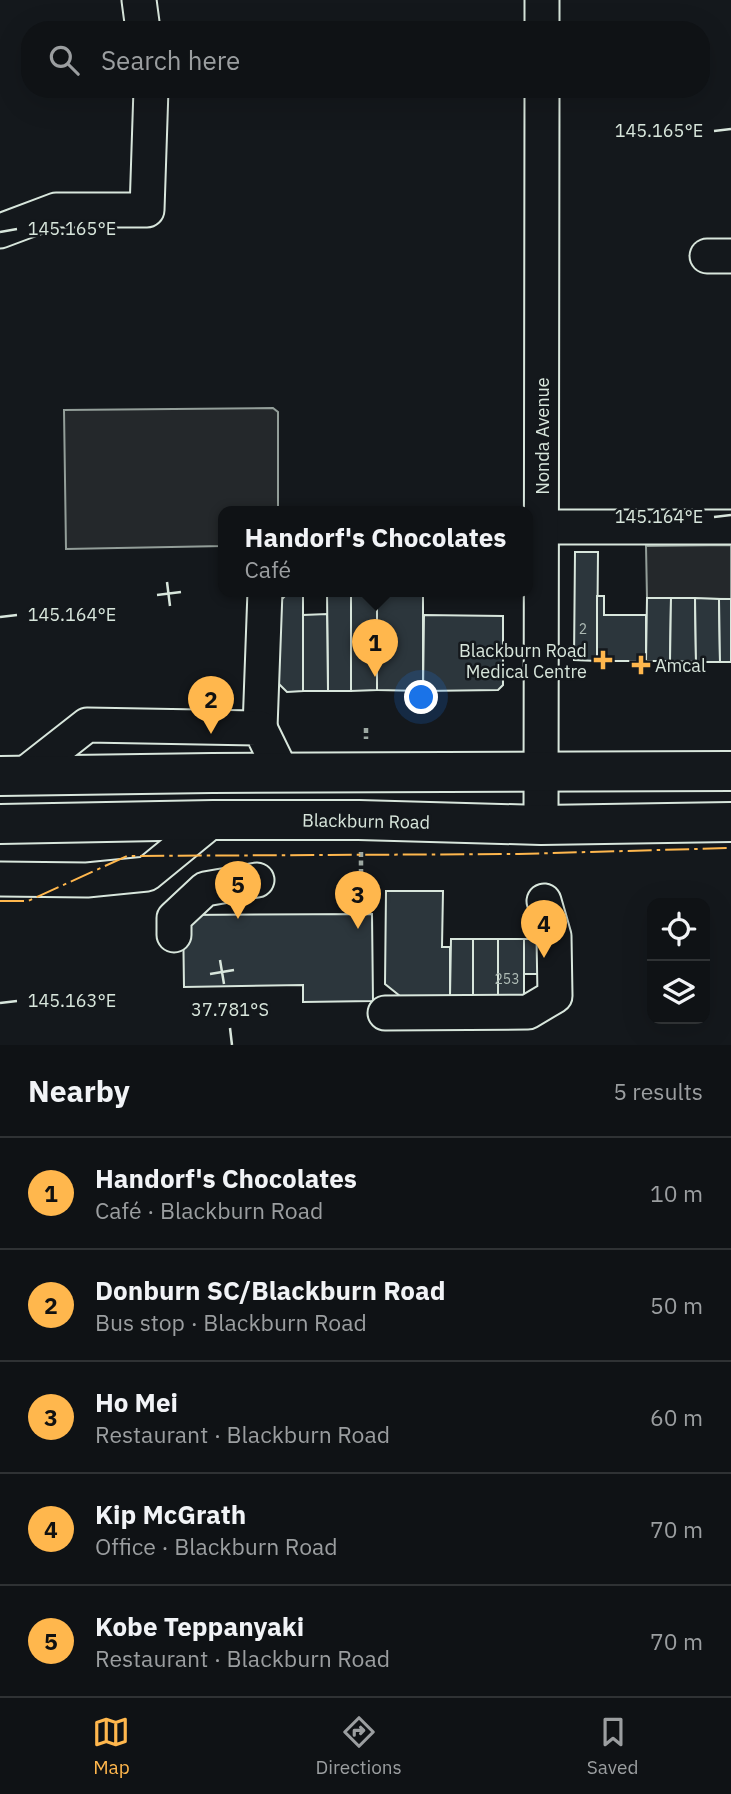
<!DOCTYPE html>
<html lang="en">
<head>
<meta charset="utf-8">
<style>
	:root { --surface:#0f1215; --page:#181b1e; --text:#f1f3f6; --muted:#9b9ea0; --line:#2f3234; --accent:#ffb74d }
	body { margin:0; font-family:"IBM Plex Sans",sans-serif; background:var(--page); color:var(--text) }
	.controls { position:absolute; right:21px; bottom:21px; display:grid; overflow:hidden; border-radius:14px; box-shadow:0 7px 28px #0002 }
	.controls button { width:63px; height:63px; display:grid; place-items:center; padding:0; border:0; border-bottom:2px solid var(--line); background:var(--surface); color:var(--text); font:35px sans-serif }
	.you { position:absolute; left:422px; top:698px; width:24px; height:24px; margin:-18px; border:5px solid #fff; border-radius:50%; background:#1a73e8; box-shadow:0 0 0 10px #1a73e833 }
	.badge { display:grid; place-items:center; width:46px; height:46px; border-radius:50%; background:var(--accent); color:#111; font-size:23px; font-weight:700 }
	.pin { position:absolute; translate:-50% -58px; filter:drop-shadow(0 2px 4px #0008) }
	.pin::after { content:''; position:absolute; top:37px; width:24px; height:21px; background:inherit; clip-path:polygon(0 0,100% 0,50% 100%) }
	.popup { position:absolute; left:218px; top:506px; width:315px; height:91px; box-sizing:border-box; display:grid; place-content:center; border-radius:14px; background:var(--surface); filter:drop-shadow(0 2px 5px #0005); font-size:23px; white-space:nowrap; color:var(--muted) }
	.popup b { font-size:26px; color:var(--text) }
	.popup::after { content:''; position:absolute; left:50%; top:100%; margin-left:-14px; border:14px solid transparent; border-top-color:var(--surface) }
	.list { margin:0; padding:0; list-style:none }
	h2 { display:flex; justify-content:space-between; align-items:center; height:91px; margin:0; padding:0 28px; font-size:30px }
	h2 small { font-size:23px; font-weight:400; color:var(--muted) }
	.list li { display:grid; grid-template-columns:46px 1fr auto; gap:21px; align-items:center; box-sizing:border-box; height:112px; padding:0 28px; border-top:2px solid var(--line) }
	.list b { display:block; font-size:26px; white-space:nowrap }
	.list p { margin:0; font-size:23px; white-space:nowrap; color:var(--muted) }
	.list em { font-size:23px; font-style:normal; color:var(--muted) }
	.icon { flex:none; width:38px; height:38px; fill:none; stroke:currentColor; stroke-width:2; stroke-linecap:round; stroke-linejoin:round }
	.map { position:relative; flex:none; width:731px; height:1045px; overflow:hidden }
	.search { position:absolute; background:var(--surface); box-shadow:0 7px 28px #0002; left:21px; right:21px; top:21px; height:77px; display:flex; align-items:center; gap:18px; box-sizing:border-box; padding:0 24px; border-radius:28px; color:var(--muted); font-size:26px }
	.sheet { height:651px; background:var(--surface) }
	nav { display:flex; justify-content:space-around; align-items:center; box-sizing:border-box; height:98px; border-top:2px solid var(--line); background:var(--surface); font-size:19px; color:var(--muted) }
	nav a { display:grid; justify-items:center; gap:4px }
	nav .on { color:var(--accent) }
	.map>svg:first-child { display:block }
	.parking { fill:#24282b; stroke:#939e99; stroke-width:2 }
	.building { fill:#2c363c; stroke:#d8e6dc; stroke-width:2 }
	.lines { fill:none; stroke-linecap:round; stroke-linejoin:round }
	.minor-casing { stroke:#d8e6dc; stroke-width:37 }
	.major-casing { stroke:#d8e6dc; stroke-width:42 }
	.path { stroke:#9da8a2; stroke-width:4.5; stroke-dasharray:5 3.5; stroke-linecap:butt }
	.minor { stroke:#14181c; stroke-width:33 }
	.major { stroke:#14181c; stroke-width:38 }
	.power { stroke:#ffb74d; stroke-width:2; stroke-dasharray:24 5 3.5 5; stroke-linecap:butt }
	.ticks { fill:none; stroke:#d8e6dc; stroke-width:2.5 }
	.poi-dot { fill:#ffb74d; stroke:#14181c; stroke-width:2.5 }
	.labels { text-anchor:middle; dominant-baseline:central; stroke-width:5; stroke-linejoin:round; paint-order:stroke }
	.number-label { font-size:14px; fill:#adbab4 }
	.street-label { font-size:18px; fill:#d8e6dc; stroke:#14181c }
	.poi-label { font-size:18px; fill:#d8e6dc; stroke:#14181c; text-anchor:end }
	.ticks-label { font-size:18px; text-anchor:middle; fill:#d8e6dc; stroke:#14181c; stroke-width:5; stroke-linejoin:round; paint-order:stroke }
</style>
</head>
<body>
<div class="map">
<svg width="731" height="1045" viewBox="0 0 731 1045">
	<rect width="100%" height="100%" fill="#14181c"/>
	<!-- parking -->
	<g class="parking">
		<polygon points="273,408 278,412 278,511 223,511 223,546 66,549 64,410"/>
		<polygon points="731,545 731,599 647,598 646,546"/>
	</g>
	<!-- building -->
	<g class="building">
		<polygon points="575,552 598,552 597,661 574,660"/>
		<polygon points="327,591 351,591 351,691 328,691"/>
		<polygon points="286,595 303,595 303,691 287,692 279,684 277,604"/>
		<polygon points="351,596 377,596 377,690 351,691"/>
		<polygon points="377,596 423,596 423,691 377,690"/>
		<polygon points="597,596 604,596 604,615 646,615 646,661 597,661"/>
		<polygon points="647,598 671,598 670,661 646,661"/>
		<polygon points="671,598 695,598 696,662 670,661"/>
		<polygon points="695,598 719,599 720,662 696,662"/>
		<polygon points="719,599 731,599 731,662 720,662"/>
		<polygon points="327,614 328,691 303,691 303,615"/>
		<polygon points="424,615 503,616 503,685 498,690 423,691"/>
		<polygon points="386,891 443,891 442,947 450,947 450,996 400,996 385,984"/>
		<polygon points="372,914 373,1001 303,1002 303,985 184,987 183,915"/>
		<polygon points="451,939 473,939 473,996 450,996"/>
		<rect x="473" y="939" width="25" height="57"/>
		<rect x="498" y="939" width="26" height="57"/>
		<rect x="524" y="939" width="20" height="35"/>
	</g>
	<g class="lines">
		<defs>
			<g id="minor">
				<polyline points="139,0 143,30"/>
				<polyline points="542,0 542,30"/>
				<polyline points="0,231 56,210 147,210 151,89"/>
				<polyline points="707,256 731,256"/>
				<polyline points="542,527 731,527"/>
				<polyline points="260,728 265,591"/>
				<polyline points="22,776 87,725 260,728 282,773"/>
				<polyline points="541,825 542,89"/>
				<polyline points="0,879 87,880 147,874 213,820"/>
				<polyline points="174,935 174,918 205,889 257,880"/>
				<polyline points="385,1013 528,1012 555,996 554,936 544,901"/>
			</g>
			<g id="major">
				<polyline points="0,776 212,773 731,771"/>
				<polyline points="0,824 213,820 359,820 541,825 731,822"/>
			</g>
		</defs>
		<!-- minor casing -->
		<use href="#minor" class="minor-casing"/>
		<!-- major casing -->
		<use href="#major" class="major-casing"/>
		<!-- path -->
		<g class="path">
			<polyline points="366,728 366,739"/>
			<polyline points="361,852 361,879"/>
		</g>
		<!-- minor -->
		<use href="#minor" class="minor"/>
		<!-- major -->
		<use href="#major" class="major"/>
		<!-- power -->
		<polyline class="power" points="0,901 28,901 127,856 518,854 731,848"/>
	</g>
	<!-- ticks -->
	<path class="ticks" d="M 714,131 L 731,129M 0,232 L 17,229M 714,517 L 731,515M 167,582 L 170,606M 157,595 L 181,592M 0,617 L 17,615M 220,960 L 224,984M 210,974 L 234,970M 0,1003 L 17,1001M 230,1028 L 232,1045"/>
	<!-- markers -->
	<g class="poi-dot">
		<path d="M599.5 649.5h7v7h7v7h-7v7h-7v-7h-7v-7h7z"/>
		<path d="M637.5 654.5h7v7h7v7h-7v7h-7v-7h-7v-7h7z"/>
	</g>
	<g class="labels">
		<!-- number labels -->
		<g class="number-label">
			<text x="583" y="629">2</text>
			<text x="507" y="979">253</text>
		</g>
		<!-- street labels -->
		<g class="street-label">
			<text transform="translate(542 436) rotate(-90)">Nonda Avenue</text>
			<text transform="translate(366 821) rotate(1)">Blackburn Road</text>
		</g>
		<!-- poi labels -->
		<g class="poi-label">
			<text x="587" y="650">Blackburn Road<tspan x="587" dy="21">Medical Centre</tspan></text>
			<text x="655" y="665" text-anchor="start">Amcal</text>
		</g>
	</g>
	<g class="ticks-label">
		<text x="659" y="137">145.165°E</text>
		<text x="72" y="235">145.165°E</text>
		<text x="659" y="523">145.164°E</text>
		<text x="72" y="621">145.164°E</text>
		<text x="72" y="1007">145.163°E</text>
		<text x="230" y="1016">37.781°S</text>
	</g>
</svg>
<div class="controls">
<button><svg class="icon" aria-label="locate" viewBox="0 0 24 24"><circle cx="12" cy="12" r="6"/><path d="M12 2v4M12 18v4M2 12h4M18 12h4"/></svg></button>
<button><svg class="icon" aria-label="layers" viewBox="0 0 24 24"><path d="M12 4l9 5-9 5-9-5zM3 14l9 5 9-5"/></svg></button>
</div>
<div class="you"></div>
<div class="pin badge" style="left:375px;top:677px">1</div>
<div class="popup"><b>Handorf's Chocolates</b>Café</div>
<div class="pin badge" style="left:211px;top:734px">2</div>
<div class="pin badge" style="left:358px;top:929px">3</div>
<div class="pin badge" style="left:544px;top:958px">4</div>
<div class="pin badge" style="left:238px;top:919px">5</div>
<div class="search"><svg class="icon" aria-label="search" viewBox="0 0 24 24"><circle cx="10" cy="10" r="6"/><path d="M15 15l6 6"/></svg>Search here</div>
</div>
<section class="sheet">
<h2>Nearby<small>5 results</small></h2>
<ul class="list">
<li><span class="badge">1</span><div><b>Handorf's Chocolates</b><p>Café · Blackburn Road</p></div><em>10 m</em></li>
<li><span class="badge">2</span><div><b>Donburn SC/Blackburn Road</b><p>Bus stop · Blackburn Road</p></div><em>50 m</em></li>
<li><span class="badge">3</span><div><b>Ho Mei</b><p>Restaurant · Blackburn Road</p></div><em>60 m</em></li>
<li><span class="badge">4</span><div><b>Kip McGrath</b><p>Office · Blackburn Road</p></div><em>70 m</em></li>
<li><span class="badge">5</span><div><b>Kobe Teppanyaki</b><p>Restaurant · Blackburn Road</p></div><em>70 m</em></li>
</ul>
</section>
<nav>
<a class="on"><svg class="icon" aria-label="map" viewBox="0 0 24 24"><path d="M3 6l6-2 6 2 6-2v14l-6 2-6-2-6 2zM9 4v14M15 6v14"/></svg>Map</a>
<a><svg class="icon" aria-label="directions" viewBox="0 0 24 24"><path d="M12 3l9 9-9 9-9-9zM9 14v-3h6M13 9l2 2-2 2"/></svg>Directions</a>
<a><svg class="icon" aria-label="saved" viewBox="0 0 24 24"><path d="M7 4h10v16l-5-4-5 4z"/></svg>Saved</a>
</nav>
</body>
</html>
